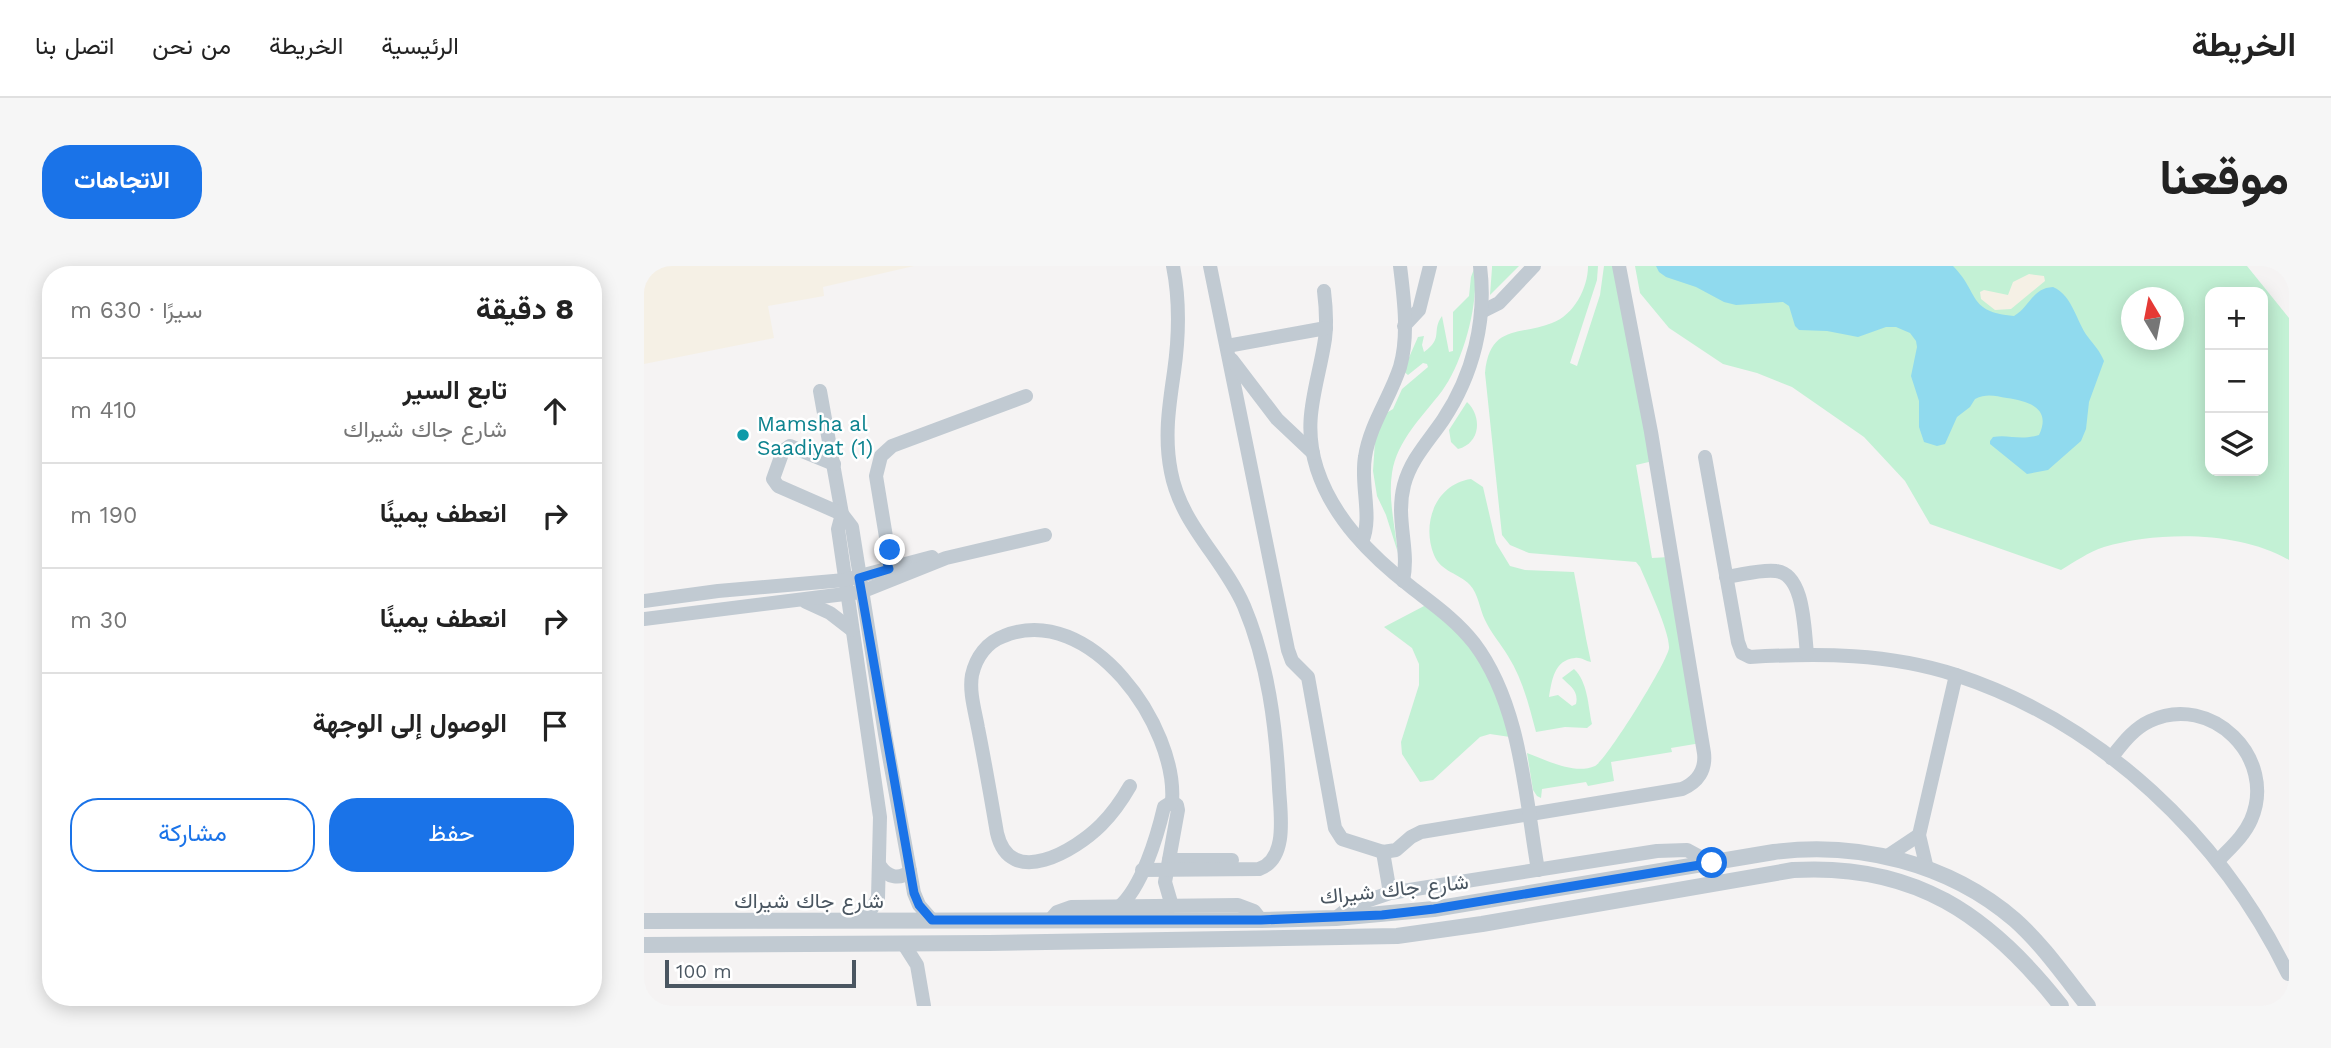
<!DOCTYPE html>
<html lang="ar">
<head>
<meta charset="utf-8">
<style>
	:root { --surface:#fff; --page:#f6f6f6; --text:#222; --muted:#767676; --line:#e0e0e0; --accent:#1a73e8 }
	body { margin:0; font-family:"Work Sans",Vazirmatn,sans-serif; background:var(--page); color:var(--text); direction:rtl }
	.controls { position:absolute; right:21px; top:21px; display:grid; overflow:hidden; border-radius:14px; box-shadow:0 4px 18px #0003 }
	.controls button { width:63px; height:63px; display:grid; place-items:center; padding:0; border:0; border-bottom:2px solid var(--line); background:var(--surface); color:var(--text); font:35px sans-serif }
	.compass { position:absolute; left:1477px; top:21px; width:63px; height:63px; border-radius:50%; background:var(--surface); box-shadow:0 4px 18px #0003; rotate:350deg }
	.scale { position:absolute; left:21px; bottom:18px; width:191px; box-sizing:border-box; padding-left:7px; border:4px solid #4a5661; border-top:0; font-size:19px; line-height:24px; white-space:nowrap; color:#4a5661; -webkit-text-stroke:5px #fff; paint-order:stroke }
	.stop { position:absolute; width:21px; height:21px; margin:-16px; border:5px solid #1a73e8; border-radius:50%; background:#fff }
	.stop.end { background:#1a73e8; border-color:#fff; box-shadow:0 2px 7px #0008 }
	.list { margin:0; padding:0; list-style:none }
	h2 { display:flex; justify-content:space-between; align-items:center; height:91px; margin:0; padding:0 28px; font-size:30px }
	h2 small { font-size:23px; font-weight:400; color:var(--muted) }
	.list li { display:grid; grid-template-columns:46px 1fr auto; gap:21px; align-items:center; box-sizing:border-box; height:105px; padding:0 28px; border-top:2px solid var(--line) }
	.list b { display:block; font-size:26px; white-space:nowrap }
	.list p { margin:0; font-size:23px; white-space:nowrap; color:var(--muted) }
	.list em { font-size:23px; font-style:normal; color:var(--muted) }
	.actions { display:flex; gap:14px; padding:21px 28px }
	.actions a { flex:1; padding:16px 0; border:2px solid var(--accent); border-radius:28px; text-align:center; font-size:24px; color:var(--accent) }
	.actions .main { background:var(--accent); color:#fff }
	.icon { flex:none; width:38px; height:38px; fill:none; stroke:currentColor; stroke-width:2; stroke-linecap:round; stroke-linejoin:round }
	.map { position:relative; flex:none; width:1645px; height:740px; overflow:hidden; direction:ltr; border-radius:28px }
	header { display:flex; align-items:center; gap:42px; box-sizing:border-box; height:98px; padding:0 35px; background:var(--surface); border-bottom:2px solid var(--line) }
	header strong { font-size:33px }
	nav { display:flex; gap:38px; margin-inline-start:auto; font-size:24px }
	.intro { display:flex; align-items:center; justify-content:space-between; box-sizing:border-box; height:168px; padding:0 42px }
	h1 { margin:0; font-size:49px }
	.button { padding:18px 32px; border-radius:28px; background:var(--accent); color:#fff; font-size:24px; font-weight:700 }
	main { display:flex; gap:42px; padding:0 42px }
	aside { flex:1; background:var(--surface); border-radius:28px; box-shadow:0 4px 18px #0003 }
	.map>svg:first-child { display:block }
	.green { fill:#c3f1d5; fill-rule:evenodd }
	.sand { fill:#f5f0e5 }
	.water { fill:#90daee }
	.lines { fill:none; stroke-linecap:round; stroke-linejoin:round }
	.minor { stroke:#c1cad2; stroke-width:14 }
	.tertiary { stroke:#c1cad2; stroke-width:16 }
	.route { stroke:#1a73e8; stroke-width:9 }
	.culture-dot { fill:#0f9aa8; stroke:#fff; stroke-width:2.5 }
	.labels { text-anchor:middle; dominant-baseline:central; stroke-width:5; stroke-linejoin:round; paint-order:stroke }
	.culture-label { font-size:21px; fill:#0d838f; stroke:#fff; text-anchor:start }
	.street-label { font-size:21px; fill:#4a5661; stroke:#fff }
</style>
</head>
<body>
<header>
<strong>الخريطة</strong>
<nav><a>الرئيسية</a><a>الخريطة</a><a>من نحن</a><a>اتصل بنا</a></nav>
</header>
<div class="intro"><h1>موقعنا</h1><a class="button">الاتجاهات</a></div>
<main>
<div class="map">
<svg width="1645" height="740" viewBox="0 0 1645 740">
	<rect width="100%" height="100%" fill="#f5f3f3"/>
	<!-- green -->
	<g class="green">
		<polygon points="848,0 875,0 846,29 848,2"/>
		<path d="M 944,0 L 954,0 L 953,14 L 926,97 L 933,100 L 956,29 L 960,0 L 973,0 L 1009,195 L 992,199 L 1008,292 L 1025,291 L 1057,477 L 1027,482 L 1028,486 L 967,496 L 970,515 L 944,520 L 942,516 L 898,523 L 897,532 L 893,530 L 889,524 L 883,487 C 902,494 930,509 951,500 C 962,495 1024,395 1025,382 C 1026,366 1003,318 996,301 L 992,296 L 885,287 L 866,279 L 858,269 L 841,107 C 846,58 875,70 908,57 C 930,49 944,22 944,0 Z"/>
		<path d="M 991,0 L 1603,0 L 1645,52 L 1645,294 C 1595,265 1515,265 1460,281 C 1445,286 1430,296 1417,304 L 1286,258 L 1261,215 L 1220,171 L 1148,121 L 1113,107 L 1079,98 L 1025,62 L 996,27 ZM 1566,26 L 1619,26 L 1619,205 L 1566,205 ZM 1488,32 L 1530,32 L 1530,74 L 1488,74 Z"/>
		<path d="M 830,3 C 836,36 818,99 798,125 C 779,150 753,174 748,207 C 744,233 751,261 754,287 L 742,249 L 733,230 L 729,205 L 731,175 L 739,149 L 749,143 L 758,123 L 784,101 L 783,98 L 779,97 L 764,109 L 759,105 L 774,71 L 780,70 L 778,79 L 780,86 C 800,72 787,65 798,50 L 805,86 L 809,85 L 809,46 L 825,30 L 827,11 Z"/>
		<path d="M 823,136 C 838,150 837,177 814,183 L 807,176 L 805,164 Z"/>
		<path d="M 827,213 L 839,221 L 852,277 L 866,300 L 881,304 L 930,306 C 936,336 940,366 947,396 C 941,395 937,391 931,392 C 910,394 908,414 905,431 L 914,429 L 928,440 L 932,438 C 935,425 926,420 918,412 L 930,403 C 944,416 944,440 948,458 L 943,462 L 921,461 L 892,466 C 885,440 879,414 864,390 C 857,378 847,367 841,354 C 836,344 834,327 826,319 C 815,307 797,306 790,289 C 777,257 792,218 827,213 Z"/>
		<polygon points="782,339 817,367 844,403 866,471 846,468 836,471 789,514 776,516 758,488 757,476 775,419 775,398 768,382 740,361"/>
	</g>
	<!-- sand -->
	<g class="sand">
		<polygon points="0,0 270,0 179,21 180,30 124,40 130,72 0,98"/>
		<polygon points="1385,8 1400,10 1401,15 1367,43 1351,44 1337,33 1336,26 1340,24 1364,29 1369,16"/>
	</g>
	<!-- water -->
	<path class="water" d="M 1012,0 L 1309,0 C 1336,27 1323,46 1370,50 C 1386,41 1388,22 1409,21 C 1429,30 1432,55 1444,71 C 1450,79 1456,85 1460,95 L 1445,136 L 1442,163 L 1437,175 L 1404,204 L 1383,208 L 1346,178 L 1346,175 L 1349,171 C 1365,168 1375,175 1395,169 C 1408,142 1384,135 1363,132 C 1351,130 1343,127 1331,133 L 1326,141 L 1313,151 L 1301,178 L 1293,180 L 1280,176 L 1275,161 L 1275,135 L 1267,110 L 1273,81 L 1272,75 L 1266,67 L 1252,61 L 1242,61 L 1214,71 L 1183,65 L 1155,64 L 1151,60 L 1145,40 L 1139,36 L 1092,39 L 1080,36 L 1052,21 L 1022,11 L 1015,6 Z"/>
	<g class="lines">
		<!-- minor -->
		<g class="minor">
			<path d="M 566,0 L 644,384 L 648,395 L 664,411 L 691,562 L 698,573 L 739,586 L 752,584 L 767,571 L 777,566 L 1038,523 C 1054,516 1062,504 1060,487 L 1007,166 L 975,0"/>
			<path d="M 680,25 C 682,41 683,57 681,73 C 674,120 657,154 673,203 C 689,252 727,290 767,321 C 790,339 812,354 830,377 C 877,439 881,530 894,604"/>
			<polyline points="837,46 855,37 890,0"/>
			<polyline points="760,60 775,44 786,0"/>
			<polyline points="583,80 682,62"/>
			<polyline points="588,94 633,153 669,187"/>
			<polyline points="176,125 198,248 194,263 236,551 234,632 220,655"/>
			<path d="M 1061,191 L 1094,376 L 1098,387 L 1106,391 C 1175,387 1245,387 1312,409 C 1458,457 1578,572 1644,708"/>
			<polyline points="190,198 146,180 139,185 129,213 134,220 198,248 208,261 241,468 270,627 275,639 288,654"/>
			<path d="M 718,276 C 729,251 716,219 721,191 C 726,158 746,132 756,101 C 765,70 760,32 756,0"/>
			<polyline points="251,310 245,303 241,290 243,277 232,210 237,190 248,180 382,130"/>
			<path d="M 1082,311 C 1098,309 1117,303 1132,305 C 1161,308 1160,365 1163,387"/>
			<path d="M 759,315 C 766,282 751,254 760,219 C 767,193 784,176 799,154 C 829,109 843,54 836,0"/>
			<polyline points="0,335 74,325 201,314 288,291"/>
			<polyline points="162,336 186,347 208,364"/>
			<polyline points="0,353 217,326 302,292 401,269"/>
			<path d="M 1467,492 C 1479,477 1489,463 1506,455 C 1567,426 1634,492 1607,554 C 1600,570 1586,582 1574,595"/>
			<path d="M 486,520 C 478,534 469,547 457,559 C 432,584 366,624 353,567 C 347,532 341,497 334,462 C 331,445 325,426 328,409 C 332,391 343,376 360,370 C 446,335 534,461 528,536 L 533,539 L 534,544 L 521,616 L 528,640"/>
			<polyline points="739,586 746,627"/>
			<polyline points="1242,591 1275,569"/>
			<polyline points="525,594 588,594"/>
			<path d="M 236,600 C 244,612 256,614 266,605"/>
			<polyline points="1283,603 1275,569 1312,409"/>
			<path d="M 498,604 L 615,603 C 645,593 636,545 635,521 C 632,460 624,397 600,340 C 579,292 537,259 527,206 C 520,171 525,140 530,106 C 535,71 536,35 529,0"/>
			<path d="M 475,641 C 498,621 513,571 520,541 L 528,536"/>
			<polyline points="692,652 707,640 746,627 1013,585 1043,584 1067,597"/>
			<polyline points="406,654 413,646 427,641 594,639 610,645 617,654"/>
			<polyline points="259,677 273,699 280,740"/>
		</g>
		<!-- tertiary -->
		<g class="tertiary">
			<path d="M 0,655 L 617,654 L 692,652 L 790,643 L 1130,586 C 1214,575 1305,597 1371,654 C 1399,679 1421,711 1444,740"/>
			<path d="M 0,679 L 345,677 L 753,670 L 838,658 L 1149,604 C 1270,597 1345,648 1417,740"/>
		</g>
	</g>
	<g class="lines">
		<!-- route -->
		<polyline class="route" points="246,284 243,277 241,290 245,303 215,312 270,627 275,639 288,654 617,654 738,649 790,643 1068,597"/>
	</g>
	<!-- markers -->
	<circle class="culture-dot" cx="99" cy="169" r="7"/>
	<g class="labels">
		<!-- culture labels -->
		<g class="culture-label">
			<text x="113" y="157">Mamsha al<tspan x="113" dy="24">Saadiyat (1)</tspan></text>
		</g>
		<!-- street labels -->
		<g class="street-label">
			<text transform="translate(750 623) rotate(-6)">شارع جاك شيراك</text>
			<text x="165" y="634">شارع جاك شيراك</text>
		</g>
	</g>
</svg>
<div class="controls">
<button>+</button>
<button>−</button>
<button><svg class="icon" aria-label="layers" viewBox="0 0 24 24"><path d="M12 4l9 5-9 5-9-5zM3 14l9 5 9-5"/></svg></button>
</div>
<svg class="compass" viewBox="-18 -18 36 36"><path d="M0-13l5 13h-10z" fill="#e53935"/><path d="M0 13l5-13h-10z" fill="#767676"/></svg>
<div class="scale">100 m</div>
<div class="stop" style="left:1068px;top:597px"></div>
<div class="stop end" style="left:246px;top:284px"></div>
</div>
<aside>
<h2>8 دقيقة<small>سيرًا · 630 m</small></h2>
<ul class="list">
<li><svg class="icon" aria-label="ahead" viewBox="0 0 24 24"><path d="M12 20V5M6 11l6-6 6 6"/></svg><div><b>تابع السير</b><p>شارع جاك شيراك</p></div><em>410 m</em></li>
<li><svg class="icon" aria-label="right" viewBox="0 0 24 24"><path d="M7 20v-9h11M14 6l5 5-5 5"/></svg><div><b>انعطف يمينًا</b></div><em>190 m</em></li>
<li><svg class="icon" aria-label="right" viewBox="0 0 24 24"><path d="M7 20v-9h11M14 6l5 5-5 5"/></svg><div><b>انعطف يمينًا</b></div><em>30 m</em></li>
<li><svg class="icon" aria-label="arrive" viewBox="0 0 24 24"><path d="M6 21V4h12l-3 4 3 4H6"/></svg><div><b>الوصول إلى الوجهة</b></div></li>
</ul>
<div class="actions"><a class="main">حفظ</a><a>مشاركة</a></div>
</aside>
</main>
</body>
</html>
